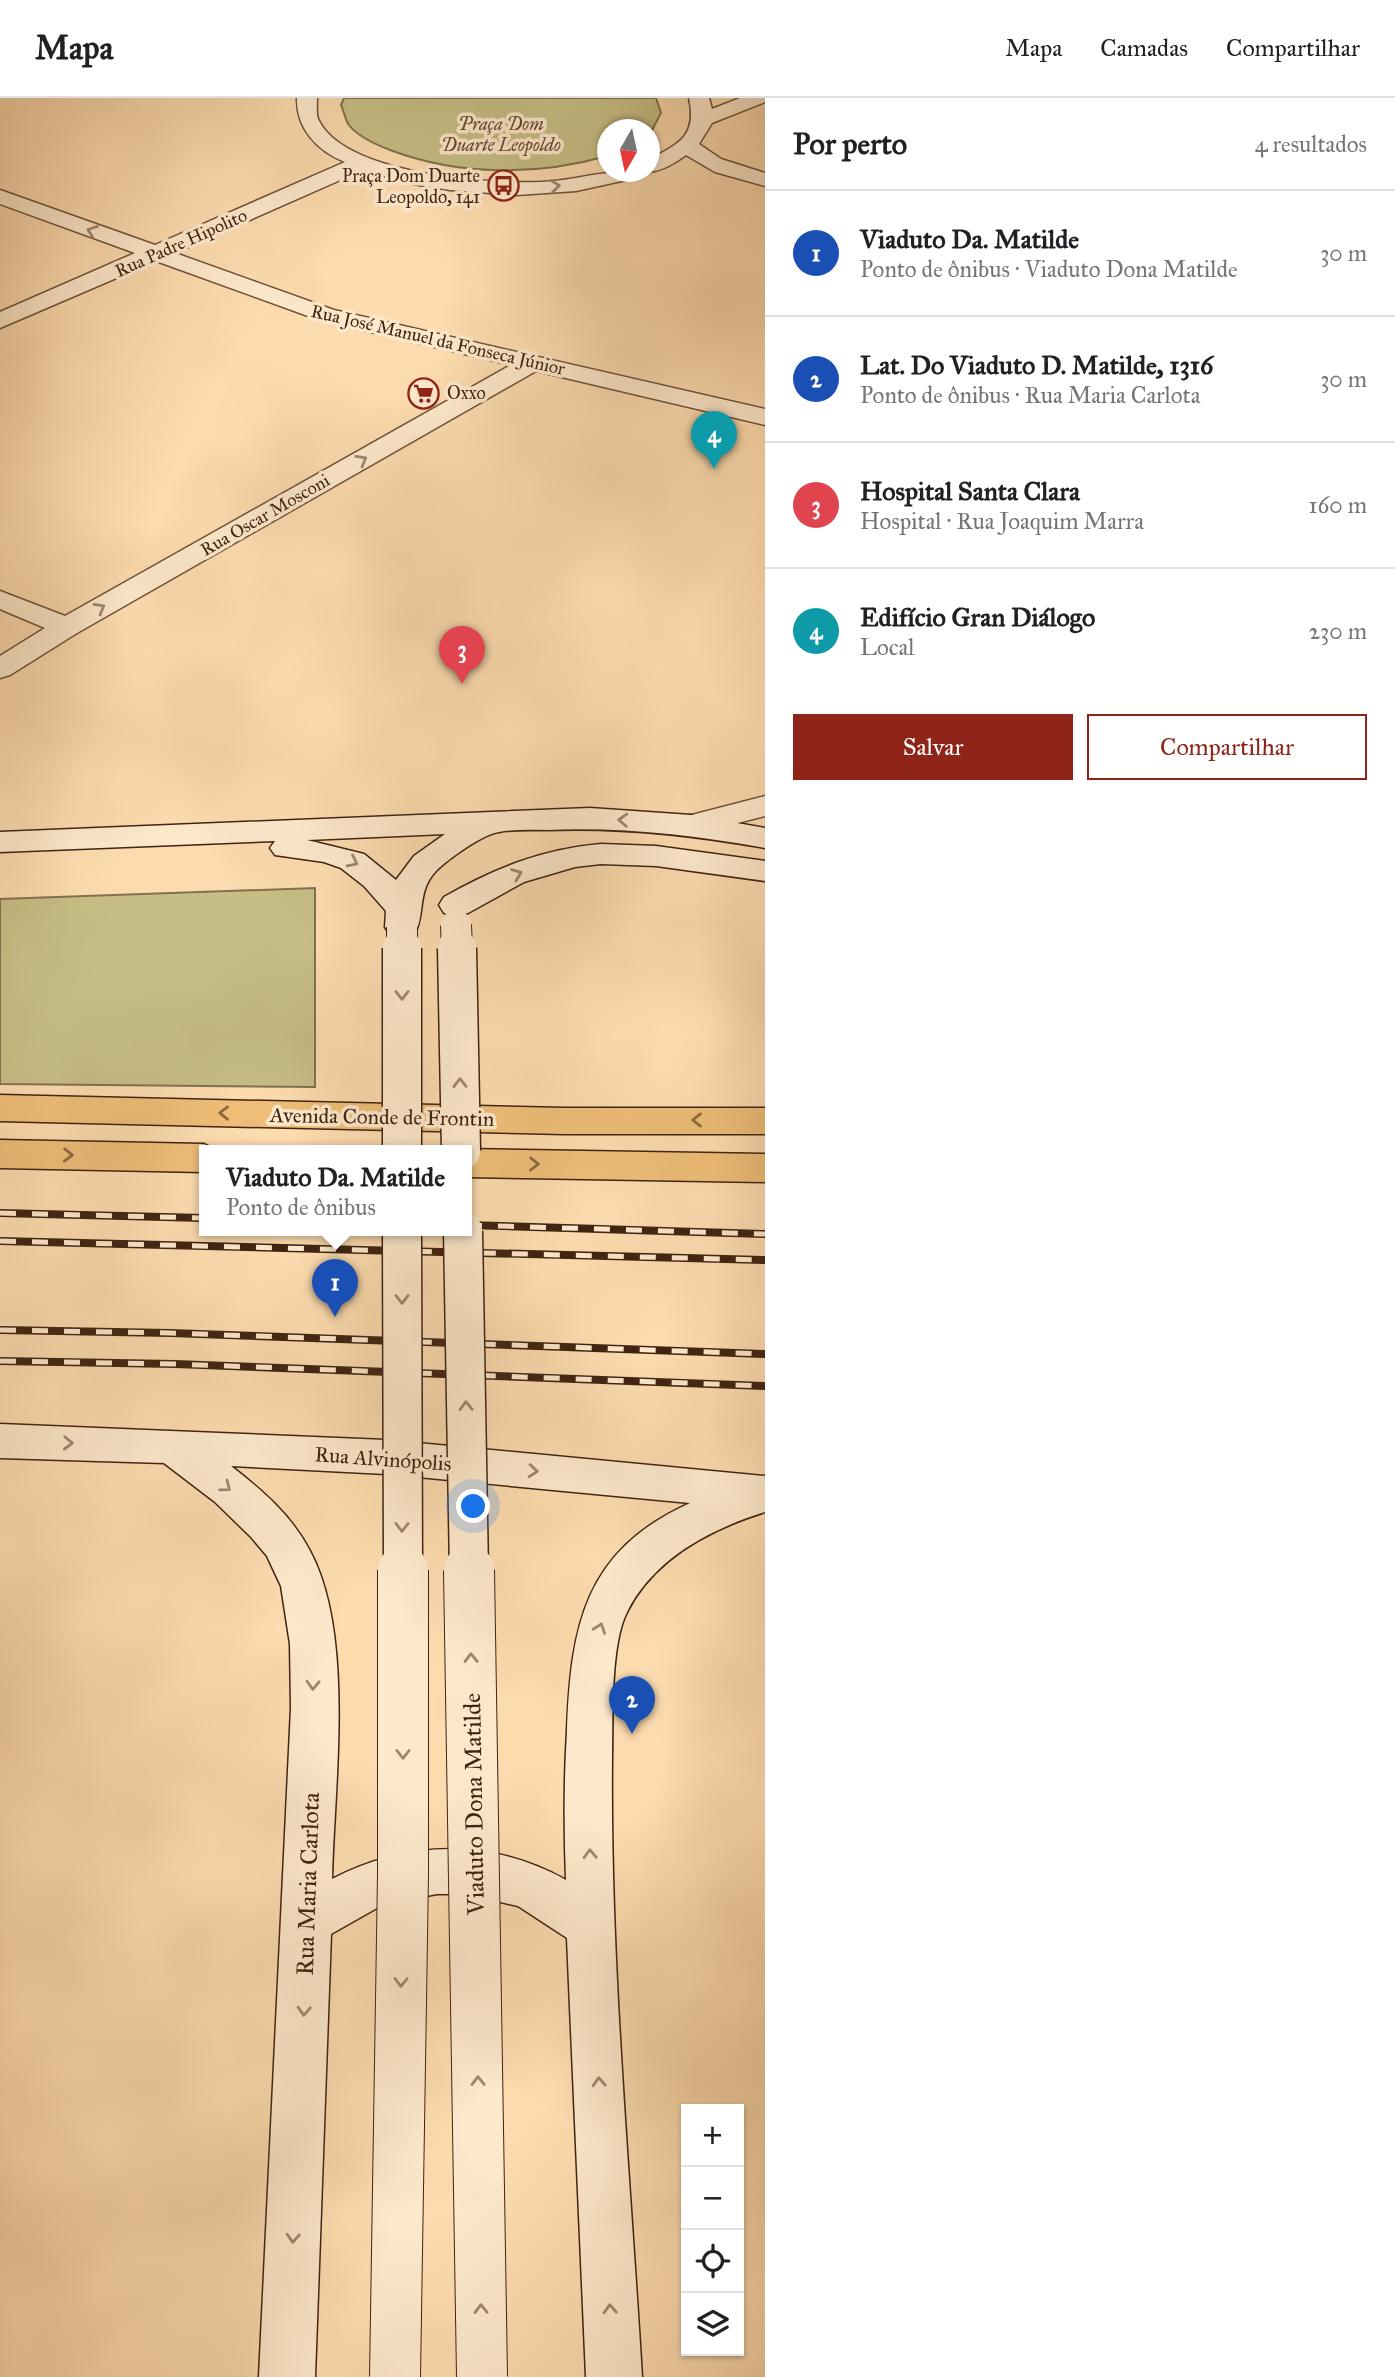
<!DOCTYPE html>
<html lang="pt">
<head>
<meta charset="utf-8">
<style>
	:root { --surface:#fff; --page:#f6f6f6; --text:#202124; --muted:#757577; --line:#e0e0e0; --accent:#8f2418 }
	body { margin:0; font-family:"IM FELL Great Primer",serif; background:var(--page); color:var(--text) }
	.controls { position:absolute; right:21px; bottom:21px; display:grid; overflow:hidden; border-radius:0px; box-shadow:0 2px 5px #0004 }
	.controls button { width:63px; height:63px; display:grid; place-items:center; padding:0; border:0; border-bottom:2px solid var(--line); background:var(--surface); color:var(--text); font:35px sans-serif }
	.compass { position:absolute; left:597px; top:21px; width:63px; height:63px; border-radius:50%; background:var(--surface); box-shadow:0 2px 5px #0004; rotate:189deg }
	.you { position:absolute; left:474px; top:1409px; width:24px; height:24px; margin:-18px; border:5px solid #fff; border-radius:50%; background:#1a73e8; box-shadow:0 0 0 10px #1a73e833 }
	.badge { display:grid; place-items:center; width:46px; height:46px; border-radius:50%; background:var(--accent); color:#fff; font-size:23px; font-weight:700 }
	.pin { position:absolute; translate:-50% -58px; filter:drop-shadow(0 2px 4px #0008) }
	.pin::after { content:''; position:absolute; top:37px; width:24px; height:21px; background:inherit; clip-path:polygon(0 0,100% 0,50% 100%) }
	.popup { position:absolute; left:199px; top:1047px; width:273px; height:91px; box-sizing:border-box; display:grid; place-content:center; border-radius:0px; background:var(--surface); filter:drop-shadow(0 2px 5px #0005); font-size:23px; white-space:nowrap; color:var(--muted) }
	.popup b { font-size:26px; color:var(--text) }
	.popup::after { content:''; position:absolute; left:50%; top:100%; margin-left:-14px; border:14px solid transparent; border-top-color:var(--surface) }
	.list { margin:0; padding:0; list-style:none }
	h2 { display:flex; justify-content:space-between; align-items:center; height:91px; margin:0; padding:0 28px; font-size:30px }
	h2 small { font-size:23px; font-weight:400; color:var(--muted) }
	.list li { display:grid; grid-template-columns:46px 1fr auto; gap:21px; align-items:center; box-sizing:border-box; height:126px; padding:0 28px; border-top:2px solid var(--line) }
	.list b { display:block; font-size:26px; white-space:nowrap }
	.list p { margin:0; font-size:23px; white-space:nowrap; color:var(--muted) }
	.list em { font-size:23px; font-style:normal; color:var(--muted) }
	.actions { display:flex; gap:14px; padding:21px 28px }
	.actions a { flex:1; padding:16px 0; border:2px solid var(--accent); border-radius:0px; text-align:center; font-size:24px; color:var(--accent) }
	.actions .main { background:var(--accent); color:#fff }
	.icon { flex:none; width:38px; height:38px; fill:none; stroke:currentColor; stroke-width:2; stroke-linecap:round; stroke-linejoin:round }
	.map { position:relative; flex:none; width:765px; height:2279px; overflow:hidden }
	header { display:flex; align-items:center; gap:42px; box-sizing:border-box; height:98px; padding:0 35px; background:var(--surface); border-bottom:2px solid var(--line) }
	header strong { font-size:33px }
	nav { display:flex; gap:38px; margin-inline-start:auto; font-size:24px }
	main { display:flex }
	aside { flex:1; background:var(--surface) }
	.map>svg:first-child { display:block }
	.green { fill:#c6be86; stroke:#82714c; stroke-width:2 }
	.lines { fill:none; stroke-linecap:round; stroke-linejoin:round }
	.street-casing { stroke:#6e5239; stroke-width:3 }
	.secondary-casing { stroke:#3f2412; stroke-width:3 }
	.highway-casing { stroke:#3f2412; stroke-width:3 }
	.street { fill:#fde8cb; fill-rule:evenodd }
	.secondary { fill:#fde8cb; fill-rule:evenodd }
	.highway { fill:#eebe78; fill-rule:evenodd }
	.rail-casing { stroke:#3f2412; stroke-width:8 }
	.rail { stroke:#fde8cb; stroke-width:5; stroke-dasharray:16; stroke-linecap:butt }
	.secondary-bridge-far2-casing { stroke:#3f2412; stroke-width:32; stroke-linecap:butt }
	.secondary-bridge-far1-casing { stroke:#3f2412; stroke-width:41; stroke-linecap:butt }
	.secondary-bridge-casing { stroke:#3f2412; stroke-width:52; stroke-linecap:butt }
	.secondary-bridge-far2 { stroke:#fde8cb; stroke-width:30 }
	.secondary-bridge-far1 { stroke:#fde8cb; stroke-width:38 }
	.secondary-bridge { stroke:#fde8cb; stroke-width:50 }
	.oneway { stroke:#9e866e }
	.oneway2 { stroke:#8e6940 }
	.labels { text-anchor:middle; dominant-baseline:central; stroke-width:7; stroke-linejoin:round; paint-order:stroke }
	.far-park-label { font-size:18px; font-style:italic; fill:#614a2f; stroke:#fde8cb }
	.far-poi-label { font-size:18px; fill:#3f2412; stroke:#fde8cb; text-anchor:end }
	.far-street-label { font-size:18px; fill:#3f2412; stroke:#fde8cb }
	.street-label { font-size:21px; fill:#3f2412; stroke:#fde8cb }
	.near-street-label { font-size:24px; fill:#3f2412; stroke:#fde8cb }
</style>
</head>
<body>
<header>
<strong>Mapa</strong>
<nav><a>Mapa</a><a>Camadas</a><a>Compartilhar</a></nav>
</header>
<main>
<div class="map">
<svg width="765" height="2279" viewBox="0 0 765 2279">
	<rect width="100%" height="100%" fill="#fcdbaf"/>
	<filter id="stains"><feTurbulence type="fractalNoise" baseFrequency=".00286" numOctaves="4"/><feColorMatrix values="0 0 0 0 .2 0 0 0 0 .09 0 0 0 0 .02 0 0 0 .5 -.17"/></filter>
	<radialGradient id="worn" r=".72"><stop offset=".6" stop-color="#630" stop-opacity="0"/><stop offset="1" stop-color="#630" stop-opacity=".3"/></radialGradient>
	<!-- green -->
	<g class="green">
		<path d="M 344,0 L 656,0 L 661,15 L 650,36 L 650,32 L 608,32 L 607,58 C 537,78 459,78 390,52 C 377,47 358,39 349,27 C 345,22 344,13 341,7 Z"/>
		<polygon points="315,790 315,989 0,986 0,801"/>
	</g>
	<g class="lines">
		<defs>
			<g id="street">
				<path d="M 297,0 L 317,0 C 317,7 316,15 318,21 C 344,77 488,86 542,84 C 576,82 609,71 643,74 L 640,79 L 576,93 L 517,97 L 450,92 L 413,86 L 363,72 L 175,155 L 334,212 L 765,311 L 765,327 L 536,273 L 77,535 L 10,577 L 0,580 L 0,558 L 45,530 L 0,511 L 0,493 L 65,518 L 511,267 L 319,222 L 156,163 L 0,230 L 0,214 L 135,155 L 0,106 L 0,92 L 155,147 L 345,64 C 317,53 296,30 297,0 Z"/>
				<path d="M 689,0 L 709,0 L 712,11 L 740,0 L 765,0 L 765,4 L 712,25 L 699,46 L 721,61 L 765,75 L 765,88 L 715,74 L 686,57 C 675,65 661,74 646,74 L 650,74 L 650,61 C 681,45 697,37 689,0 Z"/>
				<polygon points="765,698 765,718 691,737 680,734 675,727 680,720"/>
			</g>
			<g id="secondary">
				<path d="M 590,710 L 691,717 L 765,730 L 765,750 C 693,737 621,729 547,732 C 532,732 515,731 499,734 C 483,736 448,761 436,773 C 416,794 426,817 414,837 L 402,840 L 390,837 L 385,829 L 386,813 L 364,788 L 341,770 L 324,764 L 275,757 L 270,750 L 275,743 L 0,754 L 0,734 ZM 445,736 L 414,758 L 396,782 L 364,756 L 307,742 Z"/>
				<path d="M 601,746 L 656,748 L 765,763 L 765,783 L 656,768 L 601,766 L 575,769 L 524,784 L 468,815 L 456,818 L 444,815 L 439,807 L 444,799 C 495,770 543,751 601,746 Z"/>
				<path d="M 0,1326 L 386,1342 L 765,1378 L 765,1414 C 711,1431 654,1460 627,1514 C 610,1547 613,1622 612,1660 C 610,1864 630,2075 642,2279 L 586,2279 L 567,1840 L 518,1808 L 465,1796 L 437,1796 L 384,1806 L 331,1836 L 315,2279 L 259,2279 L 291,1610 L 290,1546 L 281,1488 L 267,1458 L 251,1439 L 215,1404 L 164,1365 L 0,1360 ZM 231,1368 L 386,1376 L 690,1405 C 584,1453 571,1528 567,1633 C 564,1682 564,1732 566,1782 C 491,1740 407,1742 332,1781 C 334,1687 355,1537 310,1453 C 292,1418 262,1392 231,1368 Z"/>
			</g>
			<g id="highway">
				<polygon points="0,997 564,1010 765,1010 765,1036 564,1036 0,1023"/>
				<polygon points="0,1042 204,1046 218,1053 204,1053 204,1074 0,1070"/>
				<polygon points="466,1051 765,1056 765,1084 466,1079 466,1053 461,1053"/>
			</g>
		</defs>
		<!-- street casing -->
		<use href="#street" class="street-casing"/>
		<!-- secondary casing -->
		<use href="#secondary" class="secondary-casing"/>
		<!-- highway casing -->
		<use href="#highway" class="highway-casing"/>
		<!-- street -->
		<use href="#street" class="street"/>
		<!-- secondary -->
		<use href="#secondary" class="secondary"/>
		<!-- highway -->
		<use href="#highway" class="highway"/>
		<defs>
			<g id="rail">
				<polyline points="0,1115 204,1120"/>
				<polyline points="466,1127 765,1136"/>
				<polyline points="0,1143 765,1162"/>
				<polyline points="0,1232 170,1235 765,1256"/>
				<polyline points="0,1263 175,1266 765,1288"/>
			</g>
		</defs>
		<!-- rail casing -->
		<use href="#rail" class="rail-casing"/>
		<!-- rail -->
		<use href="#rail" class="rail"/>
		<defs>
			<g id="secondary-bridge-far2">
				<polyline points="456,827 457,852"/>
				<polyline points="402,829 402,852"/>
			</g>
			<g id="secondary-bridge-far1">
				<polyline points="402,850 402,1053"/>
				<polyline points="457,850 461,1053"/>
				<polyline points="402,1133 403,1474"/>
				<polyline points="463,1133 469,1474"/>
			</g>
			<g id="secondary-bridge">
				<polyline points="469,1472 482,2279"/>
				<polyline points="395,2279 403,1777 403,1472"/>
			</g>
		</defs>
		<!-- secondary-bridge-far2 casing -->
		<use href="#secondary-bridge-far2" class="secondary-bridge-far2-casing"/>
		<!-- secondary-bridge-far1 casing -->
		<use href="#secondary-bridge-far1" class="secondary-bridge-far1-casing"/>
		<!-- secondary-bridge casing -->
		<use href="#secondary-bridge" class="secondary-bridge-casing"/>
		<!-- secondary-bridge-far2 -->
		<use href="#secondary-bridge-far2" class="secondary-bridge-far2"/>
		<!-- secondary-bridge-far1 -->
		<use href="#secondary-bridge-far1" class="secondary-bridge-far1"/>
		<!-- secondary-bridge -->
		<use href="#secondary-bridge" class="secondary-bridge"/>
	</g>
	<!-- one-way arrows -->
	<defs><path id="oneway-chevron" d="M-2-3.5L2.5 0L-2 3.5" fill="none" stroke-width="1.6" stroke-linecap="round" stroke-linejoin="round" transform="scale(1.75)"/></defs>
	<g class="oneway">
		<use href="#oneway-chevron" transform="translate(555 88) rotate(-7)"/>
		<use href="#oneway-chevron" transform="translate(92 133) rotate(-160)"/>
		<use href="#oneway-chevron" transform="translate(362 362) rotate(-30)"/>
		<use href="#oneway-chevron" transform="translate(100 510) rotate(-30)"/>
		<use href="#oneway-chevron" transform="translate(623 722) rotate(-177)"/>
		<use href="#oneway-chevron" transform="translate(353 764) rotate(26)"/>
		<use href="#oneway-chevron" transform="translate(517 776) rotate(-21)"/>
		<use href="#oneway-chevron" transform="translate(402 897) rotate(90)"/>
		<use href="#oneway-chevron" transform="translate(460 985) rotate(-91)"/>
		<use href="#oneway-chevron" transform="translate(402 1201) rotate(90)"/>
		<use href="#oneway-chevron" transform="translate(466 1308) rotate(-91)"/>
		<use href="#oneway-chevron" transform="translate(68 1345) rotate(2)"/>
		<use href="#oneway-chevron" transform="translate(533 1373) rotate(5)"/>
		<use href="#oneway-chevron" transform="translate(226 1389) rotate(37)"/>
		<use href="#oneway-chevron" transform="translate(402 1429) rotate(90)"/>
		<use href="#oneway-chevron" transform="translate(600 1530) rotate(-70)"/>
		<use href="#oneway-chevron" transform="translate(471 1560) rotate(-91)"/>
		<use href="#oneway-chevron" transform="translate(313 1587) rotate(92)"/>
		<use href="#oneway-chevron" transform="translate(403 1656) rotate(90)"/>
		<use href="#oneway-chevron" transform="translate(590 1756) rotate(-92)"/>
		<use href="#oneway-chevron" transform="translate(401 1884) rotate(91)"/>
		<use href="#oneway-chevron" transform="translate(304 1913) rotate(93)"/>
		<use href="#oneway-chevron" transform="translate(478 1983) rotate(-91)"/>
		<use href="#oneway-chevron" transform="translate(599 1984) rotate(-93)"/>
		<use href="#oneway-chevron" transform="translate(293 2140) rotate(93)"/>
		<use href="#oneway-chevron" transform="translate(481 2211) rotate(-91)"/>
		<use href="#oneway-chevron" transform="translate(610 2211) rotate(-93)"/>
	</g>
	<g class="oneway2">
		<use href="#oneway-chevron" transform="translate(224 1015) rotate(-179)"/>
		<use href="#oneway-chevron" transform="translate(697 1022) rotate(180)"/>
		<use href="#oneway-chevron" transform="translate(68 1057) rotate(1)"/>
		<use href="#oneway-chevron" transform="translate(534 1066) rotate(1)"/>
	</g>
	<!-- icons -->
	<defs>
		<symbol id="bus-ring" viewBox="-11 -11 22 22"><circle r="9.5" fill="#fde8cb" stroke="#8f2418" stroke-width="1.5"/><path d="M-5-6H5V4H4V6H2V4H-2V6H-4V4H-5ZM-3.5-4V0h7V-4ZM-3.5 1.2v1.5H-2V1.2ZM2 1.2v1.5H3.5V1.2Z" fill="#8f2418"/></symbol>
		<symbol id="supermarket-ring" viewBox="-11 -11 22 22"><circle r="9.5" fill="#fde8cb" stroke="#8f2418" stroke-width="1.5"/><path d="M-6-5.5h2.5l.6 2H6L4.5 2H-2.5L-4.4-4H-6ZM-1.5 3.2a1.3 1.3 0 1 0 .1 0ZM3 3.2a1.3 1.3 0 1 0 .1 0Z" fill="#8f2418"/></symbol>
	</defs>
	<g fill-rule="evenodd">
		<use href="#bus-ring" x="486" y="70" width="35" height="35"/>
		<use href="#supermarket-ring" x="406" y="278" width="35" height="35"/>
	</g>
	<g class="labels">
		<!-- far-park labels -->
		<g class="far-park-label">
			<text x="501" y="26">Praça Dom<tspan x="501" dy="21">Duarte Leopoldo</tspan></text>
		</g>
		<!-- far-poi labels -->
		<g class="far-poi-label">
			<text x="480" y="78">Praça Dom Duarte<tspan x="480" dy="21">Leopoldo, 141</tspan></text>
			<text x="447" y="295" text-anchor="start">Oxxo</text>
		</g>
		<!-- far-street labels -->
		<g class="far-street-label">
			<text transform="translate(181 145) rotate(-24)">Rua Padre Hipolito</text>
			<text transform="translate(438 242) rotate(13)">Rua José Manuel da Fonseca Júnior</text>
			<text transform="translate(265 417) rotate(-30)">Rua Oscar Mosconi</text>
		</g>
		<!-- street labels -->
		<g class="street-label">
			<text transform="translate(382 1019) rotate(1)">Avenida Conde de Frontin</text>
			<text transform="translate(383 1361) rotate(4)">Rua Alvinópolis</text>
		</g>
		<!-- near-street labels -->
		<g class="near-street-label">
			<text transform="translate(474 1706) rotate(-91)">Viaduto Dona Matilde</text>
			<text transform="translate(308 1786) rotate(-88)">Rua Maria Carlota</text>
		</g>
	</g>
	<rect width="100%" height="100%" filter="url(#stains)"/>
	<rect width="100%" height="100%" fill="url(#worn)"/>
</svg>
<div class="controls">
<button>+</button>
<button>−</button>
<button><svg class="icon" aria-label="locate" viewBox="0 0 24 24"><circle cx="12" cy="12" r="6"/><path d="M12 2v4M12 18v4M2 12h4M18 12h4"/></svg></button>
<button><svg class="icon" aria-label="layers" viewBox="0 0 24 24"><path d="M12 4l9 5-9 5-9-5zM3 14l9 5 9-5"/></svg></button>
</div>
<svg class="compass" viewBox="-18 -18 36 36"><path d="M0-13l5 13h-10z" fill="#e53935"/><path d="M0 13l5-13h-10z" fill="#757577"/></svg>
<div class="you"></div>
<div class="pin badge" style="left:335px;top:1219px;background:#1a4fb4">1</div>
<div class="popup"><b>Viaduto Da. Matilde</b>Ponto de ônibus</div>
<div class="pin badge" style="left:632px;top:1636px;background:#1a4fb4">2</div>
<div class="pin badge" style="left:462px;top:586px;background:#e0444e">3</div>
<div class="pin badge" style="left:714px;top:371px;background:#0f9aa8">4</div>
</div>
<aside>
<h2>Por perto<small>4 resultados</small></h2>
<ul class="list">
<li><span class="badge" style="background:#1a4fb4">1</span><div><b>Viaduto Da. Matilde</b><p>Ponto de ônibus · Viaduto Dona Matilde</p></div><em>30 m</em></li>
<li><span class="badge" style="background:#1a4fb4">2</span><div><b>Lat. Do Viaduto D. Matilde, 1316</b><p>Ponto de ônibus · Rua Maria Carlota</p></div><em>30 m</em></li>
<li><span class="badge" style="background:#e0444e">3</span><div><b>Hospital Santa Clara</b><p>Hospital · Rua Joaquim Marra</p></div><em>160 m</em></li>
<li><span class="badge" style="background:#0f9aa8">4</span><div><b>Edifício Gran Diálogo</b><p>Local</p></div><em>230 m</em></li>
</ul>
<div class="actions"><a class="main">Salvar</a><a>Compartilhar</a></div>
</aside>
</main>
</body>
</html>
